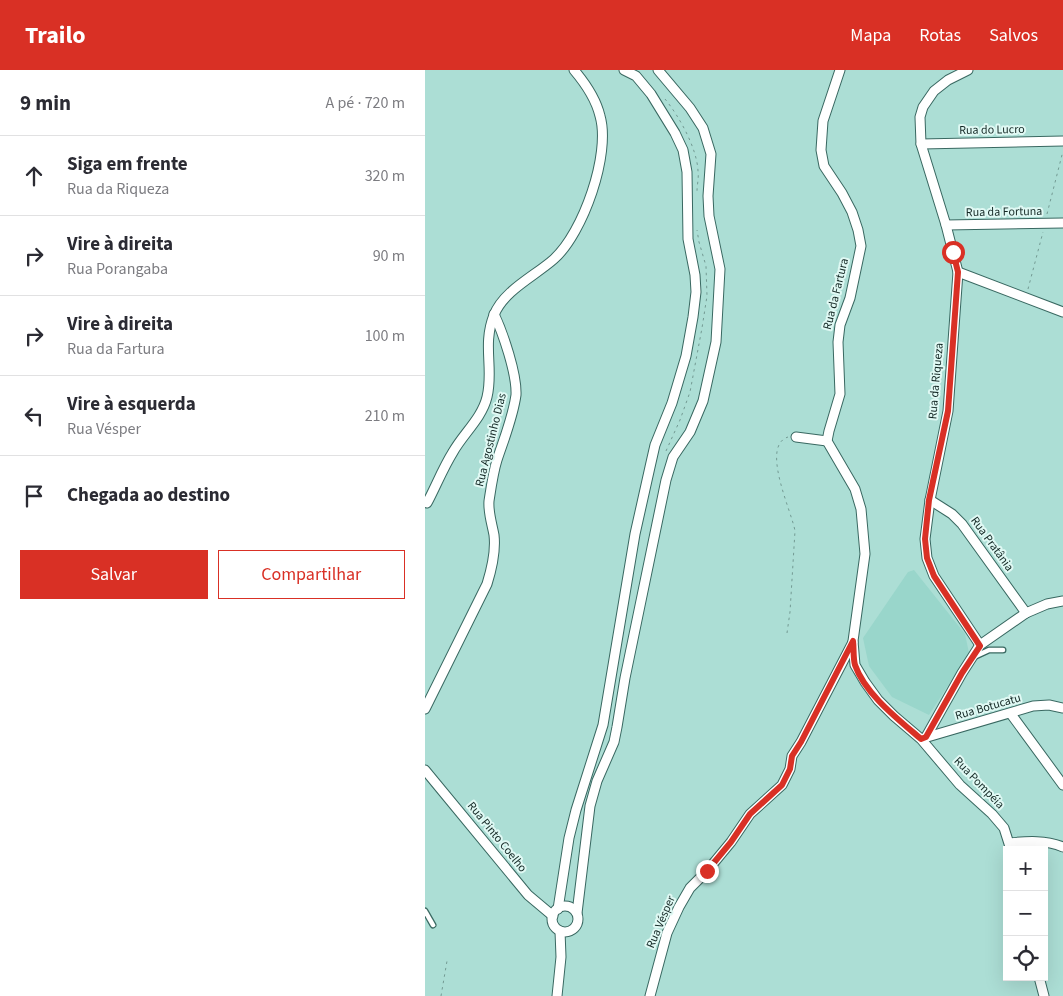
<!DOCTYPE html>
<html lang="pt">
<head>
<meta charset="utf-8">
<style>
	:root { --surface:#fff; --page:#f2f2f3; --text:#2b2b33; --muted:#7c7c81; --line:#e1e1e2; --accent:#d93025 }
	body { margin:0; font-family:"Source Sans 3",sans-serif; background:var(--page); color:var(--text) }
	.controls { position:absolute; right:15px; bottom:15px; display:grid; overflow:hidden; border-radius:0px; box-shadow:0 5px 20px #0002 }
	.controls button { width:45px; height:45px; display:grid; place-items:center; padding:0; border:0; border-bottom:1px solid var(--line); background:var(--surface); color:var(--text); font:25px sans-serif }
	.stop { position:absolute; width:15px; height:15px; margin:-11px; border:4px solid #d93025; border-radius:50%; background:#fff }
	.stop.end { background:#d93025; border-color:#fff; box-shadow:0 1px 5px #0008 }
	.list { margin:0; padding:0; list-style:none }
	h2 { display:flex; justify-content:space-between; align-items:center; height:65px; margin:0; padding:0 20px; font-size:21px }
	h2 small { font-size:16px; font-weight:400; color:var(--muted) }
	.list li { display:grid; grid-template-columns:32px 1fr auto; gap:15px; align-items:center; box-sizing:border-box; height:80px; padding:0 20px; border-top:1px solid var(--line) }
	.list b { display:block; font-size:19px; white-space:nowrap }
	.list p { margin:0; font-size:16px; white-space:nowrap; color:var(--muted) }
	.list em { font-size:16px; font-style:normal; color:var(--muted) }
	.actions { display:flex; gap:10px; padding:15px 20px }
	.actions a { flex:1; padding:11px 0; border:1px solid var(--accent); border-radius:0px; text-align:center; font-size:18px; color:var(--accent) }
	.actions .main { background:var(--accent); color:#fff }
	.icon { flex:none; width:28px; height:28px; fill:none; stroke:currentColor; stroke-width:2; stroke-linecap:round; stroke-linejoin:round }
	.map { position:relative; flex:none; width:638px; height:926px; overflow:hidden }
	header { display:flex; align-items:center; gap:30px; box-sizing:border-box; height:70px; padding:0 25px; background:var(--accent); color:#fff }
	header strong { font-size:24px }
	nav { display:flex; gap:28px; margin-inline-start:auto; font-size:18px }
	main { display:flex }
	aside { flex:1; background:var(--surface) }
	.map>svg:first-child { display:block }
	.built { fill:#99d6cb }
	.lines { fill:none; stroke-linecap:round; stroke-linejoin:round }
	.service-casing { stroke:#396861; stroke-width:7 }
	.minor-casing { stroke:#396861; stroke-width:11 }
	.path { stroke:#739a93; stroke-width:1; stroke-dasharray:2.5 4; stroke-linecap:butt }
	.service { stroke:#fff; stroke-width:4.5 }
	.minor { stroke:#fff; stroke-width:9 }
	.route { stroke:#d93025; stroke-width:6 }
	.labels { text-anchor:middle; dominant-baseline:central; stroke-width:4; stroke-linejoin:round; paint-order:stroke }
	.street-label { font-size:12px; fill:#142825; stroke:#e0f9f4 }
</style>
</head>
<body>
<header>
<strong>Trailo</strong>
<nav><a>Mapa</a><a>Rotas</a><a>Salvos</a></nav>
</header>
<main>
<aside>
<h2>9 min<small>A pé · 720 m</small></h2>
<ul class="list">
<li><svg class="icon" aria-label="ahead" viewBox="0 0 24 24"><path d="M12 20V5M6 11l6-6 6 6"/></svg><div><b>Siga em frente</b><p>Rua da Riqueza</p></div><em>320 m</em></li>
<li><svg class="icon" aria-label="right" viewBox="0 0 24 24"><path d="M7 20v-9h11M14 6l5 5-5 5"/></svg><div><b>Vire à direita</b><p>Rua Porangaba</p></div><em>90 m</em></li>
<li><svg class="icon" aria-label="right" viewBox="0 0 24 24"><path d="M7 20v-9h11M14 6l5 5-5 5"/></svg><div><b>Vire à direita</b><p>Rua da Fartura</p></div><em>100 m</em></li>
<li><svg class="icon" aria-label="left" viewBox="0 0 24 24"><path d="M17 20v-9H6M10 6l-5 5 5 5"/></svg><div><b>Vire à esquerda</b><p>Rua Vésper</p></div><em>210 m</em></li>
<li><svg class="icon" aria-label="arrive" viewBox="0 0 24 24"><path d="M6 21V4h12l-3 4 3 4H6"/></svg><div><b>Chegada ao destino</b></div></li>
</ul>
<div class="actions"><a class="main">Salvar</a><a>Compartilhar</a></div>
</aside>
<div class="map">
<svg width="638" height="926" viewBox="0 0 638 926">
	<rect width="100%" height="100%" fill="#acded5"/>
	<!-- built -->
	<polygon class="built" points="489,500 540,564 544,583 504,645 467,627 444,596 438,568 483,502"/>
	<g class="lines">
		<defs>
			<g id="service">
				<polyline points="551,586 564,580 578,580"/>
				<polyline points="0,841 8,855"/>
			</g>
			<g id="minor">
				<polyline points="415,0 398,51 396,80 399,96 417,123 427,142 433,160 436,176 425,228 415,255 413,272 415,324 404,361 402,371 430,419 436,439 440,484 428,571 430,595 440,612 453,630 469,646 496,669 535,715 567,744 579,758 586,780"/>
				<polyline points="543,0 523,10 509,21 498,37 495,47 496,74 521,155 533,202 523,341 505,430 500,469 502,488 509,506 555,575"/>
				<polyline points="496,74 638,71"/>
				<polyline points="521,155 638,153"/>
				<polyline points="533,202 638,242"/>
				<polyline points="371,367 402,371"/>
				<polyline points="505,430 527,444 537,454 601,543"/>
				<path d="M 2,433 C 11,416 18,398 28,382 C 38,364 57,348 62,327 C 69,299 57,275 69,245 C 79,220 110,206 129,189 C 158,163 186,84 175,46 C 171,29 160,13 149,0"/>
				<path d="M 0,639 L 62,514 C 67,498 71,482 69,465 C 67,454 63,442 64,431 C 66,418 68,403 72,390 C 79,369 88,347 91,325 C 92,304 78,263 69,244"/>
				<polyline points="586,644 638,715"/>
				<polyline points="501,667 537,603 555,575 601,543 622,534 638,531"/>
				<polyline points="499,668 608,636 624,635 638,638"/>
				<polyline points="0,700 103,825 128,846"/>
				<path d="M 585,773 C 603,771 621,770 638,777"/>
				<circle cx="140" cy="849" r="13"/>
				<polyline points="133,839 144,768 151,740 178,655 210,464 225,397 230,375 247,333 261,286 268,247 271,222 270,205 263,169 262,102 258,80 250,63 226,24 211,6 199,0"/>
				<polyline points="152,843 165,736 172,711 189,672 192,657 200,608 241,410 248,387 265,362 278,331 291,272 295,199 284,146 283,126 286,84 278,58 265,38 233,0"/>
				<polyline points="614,907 619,926"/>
				<polyline points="132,926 136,887 135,861"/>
				<polyline points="225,926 242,863 254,837 265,818 282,801 306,772 325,744 357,715 365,699 367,686 376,672 428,572"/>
			</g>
		</defs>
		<!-- service casing -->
		<use href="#service" class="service-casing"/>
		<!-- minor casing -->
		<use href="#minor" class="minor-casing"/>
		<!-- path -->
		<g class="path">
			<path d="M 240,29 C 254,46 272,78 273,101 C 274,108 272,115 272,121"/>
			<polyline points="622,144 638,81"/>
			<polyline points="603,219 618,162"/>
			<polyline points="241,381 255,350 265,322 277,258 282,226 281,196 274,172 272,160"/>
			<path d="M 362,563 L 365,542 L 370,461 C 367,442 335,376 363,367"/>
			<polyline points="16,926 22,891"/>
		</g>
		<!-- service -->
		<use href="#service" class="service"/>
		<!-- minor -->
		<use href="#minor" class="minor"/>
	</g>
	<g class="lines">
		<!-- route -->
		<path class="route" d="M 282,801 L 306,772 L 325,744 L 357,715 L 365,699 L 367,686 L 376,672 L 428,571 C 429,579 428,588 430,595 C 440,624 474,650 496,669 L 501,667 L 537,603 L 555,576 L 509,506 L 502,488 L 500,469 L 504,430 L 523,341 L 533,202 L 528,182"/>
	</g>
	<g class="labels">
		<!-- street labels -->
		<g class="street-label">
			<text transform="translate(567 60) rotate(-1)">Rua do Lucro</text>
			<text transform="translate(579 142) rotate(-1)">Rua da Fortuna</text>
			<text transform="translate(411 224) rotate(-76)">Rua da Fartura</text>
			<text transform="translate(511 311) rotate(-85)">Rua da Riqueza</text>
			<text transform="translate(66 370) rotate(-76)">Rua Agostinho Dias</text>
			<text transform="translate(567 474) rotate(54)">Rua Pratânia</text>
			<text transform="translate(563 637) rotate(-16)">Rua Botucatu</text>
			<text transform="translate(554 713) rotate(46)">Rua Pompéia</text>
			<text transform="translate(72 767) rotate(51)">Rua Pinto Coelho</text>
			<text transform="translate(236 852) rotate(-67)">Rua Vésper</text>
		</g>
	</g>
</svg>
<div class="controls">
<button>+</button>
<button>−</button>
<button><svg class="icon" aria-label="locate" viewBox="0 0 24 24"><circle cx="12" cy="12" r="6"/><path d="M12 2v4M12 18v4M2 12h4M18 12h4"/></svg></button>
</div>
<div class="stop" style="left:528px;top:182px"></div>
<div class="stop end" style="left:282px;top:801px"></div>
</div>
</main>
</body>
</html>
